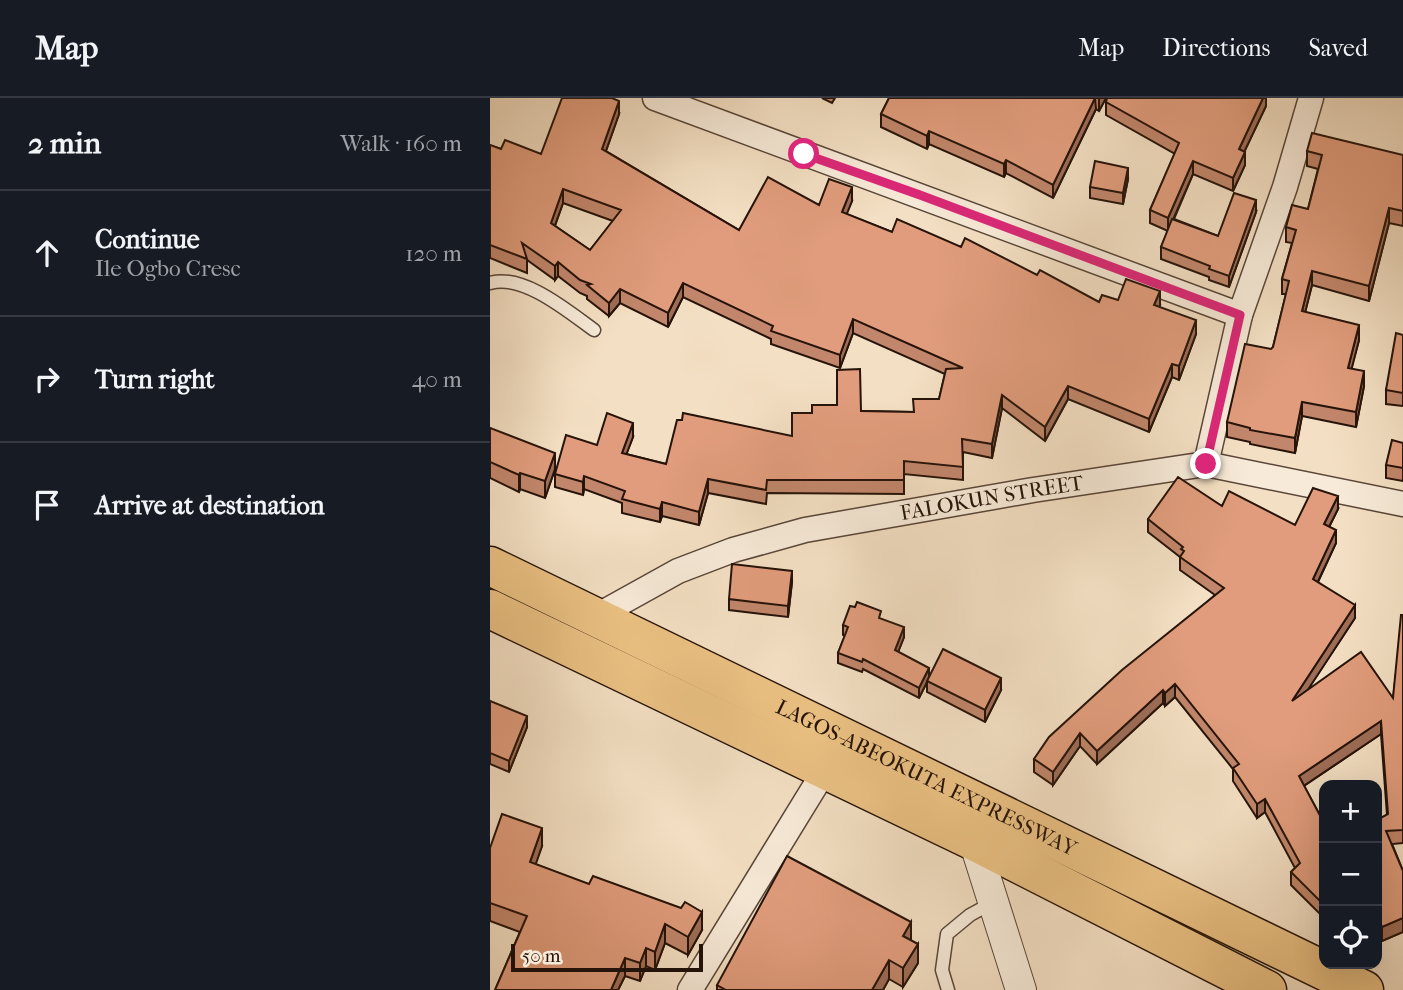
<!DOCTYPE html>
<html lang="en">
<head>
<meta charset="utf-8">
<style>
	:root { --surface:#171b24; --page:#242831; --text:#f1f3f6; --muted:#9ea1a6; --line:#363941 }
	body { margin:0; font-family:"IM FELL French Canon",serif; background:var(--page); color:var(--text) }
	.controls { position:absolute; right:21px; bottom:21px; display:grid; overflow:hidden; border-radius:14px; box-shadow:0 7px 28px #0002 }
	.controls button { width:63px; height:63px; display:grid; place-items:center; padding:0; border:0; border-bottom:2px solid var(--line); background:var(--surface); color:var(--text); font:35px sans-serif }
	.scale { position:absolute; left:21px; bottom:18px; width:192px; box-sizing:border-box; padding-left:7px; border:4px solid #261309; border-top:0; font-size:19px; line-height:24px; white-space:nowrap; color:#261309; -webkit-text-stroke:5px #f7ead8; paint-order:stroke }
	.stop { position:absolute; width:21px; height:21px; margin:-16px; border:5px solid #db2777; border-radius:50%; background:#fff }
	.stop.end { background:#db2777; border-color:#fff; box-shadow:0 2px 7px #0008 }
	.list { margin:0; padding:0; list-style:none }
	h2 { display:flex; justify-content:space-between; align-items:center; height:91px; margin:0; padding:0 28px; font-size:30px }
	h2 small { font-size:23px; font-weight:400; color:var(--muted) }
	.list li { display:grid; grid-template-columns:46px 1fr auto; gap:21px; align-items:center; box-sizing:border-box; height:126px; padding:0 28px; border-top:2px solid var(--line) }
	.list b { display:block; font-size:26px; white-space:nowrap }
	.list p { margin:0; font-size:23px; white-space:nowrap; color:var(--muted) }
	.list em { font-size:23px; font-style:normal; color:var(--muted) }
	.icon { flex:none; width:38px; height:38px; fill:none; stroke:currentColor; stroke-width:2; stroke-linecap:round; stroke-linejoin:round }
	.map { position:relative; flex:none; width:913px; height:892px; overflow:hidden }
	header { display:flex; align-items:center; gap:42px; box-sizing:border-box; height:98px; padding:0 35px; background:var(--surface); border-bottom:2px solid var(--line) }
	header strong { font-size:33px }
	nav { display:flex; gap:38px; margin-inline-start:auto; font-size:24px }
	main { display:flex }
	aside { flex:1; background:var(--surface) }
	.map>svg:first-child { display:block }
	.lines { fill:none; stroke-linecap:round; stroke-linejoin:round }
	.service-casing { stroke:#594638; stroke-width:15 }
	.minor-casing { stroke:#594638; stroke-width:27 }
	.tertiary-casing { stroke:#594638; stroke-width:32 }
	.trunk-casing { stroke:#261309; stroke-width:41 }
	.service { stroke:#f7ead8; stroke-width:12 }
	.minor { stroke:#f7ead8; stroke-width:24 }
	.tertiary { stroke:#f7ead8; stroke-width:30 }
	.trunk { stroke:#eac082; stroke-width:38 }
	.wall { fill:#c1866b; stroke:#261309; stroke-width:2; fill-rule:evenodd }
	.shaded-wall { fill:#9d6d57; stroke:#261309; stroke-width:2 }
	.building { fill:#e09c7c; stroke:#261309; stroke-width:2; fill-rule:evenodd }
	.route { stroke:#db2777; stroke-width:9 }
	.labels { text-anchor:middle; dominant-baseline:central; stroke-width:7; stroke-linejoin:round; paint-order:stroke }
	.street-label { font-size:21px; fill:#261309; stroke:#f7ead8 }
</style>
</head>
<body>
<header>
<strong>Map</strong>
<nav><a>Map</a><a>Directions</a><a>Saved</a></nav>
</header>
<main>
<aside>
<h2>2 min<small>Walk · 160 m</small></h2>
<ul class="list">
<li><svg class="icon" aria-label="ahead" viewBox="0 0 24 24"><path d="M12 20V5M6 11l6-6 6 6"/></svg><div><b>Continue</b><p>Ile Ogbo Cresc</p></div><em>120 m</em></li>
<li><svg class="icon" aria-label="right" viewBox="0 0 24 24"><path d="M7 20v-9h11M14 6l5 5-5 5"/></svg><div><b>Turn right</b></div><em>40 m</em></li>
<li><svg class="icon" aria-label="arrive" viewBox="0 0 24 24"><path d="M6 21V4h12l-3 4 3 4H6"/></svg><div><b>Arrive at destination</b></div></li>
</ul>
</aside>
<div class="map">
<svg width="913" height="892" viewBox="0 0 913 892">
	<rect width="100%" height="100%" fill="#f3dfc3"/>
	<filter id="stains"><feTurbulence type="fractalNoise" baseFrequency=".00286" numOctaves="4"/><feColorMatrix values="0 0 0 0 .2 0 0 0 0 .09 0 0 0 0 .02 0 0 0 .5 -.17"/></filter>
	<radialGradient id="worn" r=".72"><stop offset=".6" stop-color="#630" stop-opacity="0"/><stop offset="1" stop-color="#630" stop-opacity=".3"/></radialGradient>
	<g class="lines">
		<defs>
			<g id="service">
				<path d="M 0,185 C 33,175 79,214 104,232"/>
				<polyline points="458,892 452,872 457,836 480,817 502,805"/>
			</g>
			<g id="minor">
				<polyline points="165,0 750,217"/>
				<polyline points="716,366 750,217 795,89 821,0"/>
				<path id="s1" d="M 105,519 L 188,473 L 243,452 L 315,432 L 543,392 L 716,366 L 913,406"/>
				<polyline points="200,892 335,672"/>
			</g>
			<polyline id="tertiary" points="484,743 531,892"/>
			<g id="trunk">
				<path id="s2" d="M 0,468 L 874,892"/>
				<polyline points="0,511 484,743 777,892"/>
			</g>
		</defs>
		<!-- service casing -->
		<use href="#service" class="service-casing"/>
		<!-- minor casing -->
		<use href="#minor" class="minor-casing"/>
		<!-- tertiary casing -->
		<use href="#tertiary" class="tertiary-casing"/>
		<!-- trunk casing -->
		<use href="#trunk" class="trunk-casing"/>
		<!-- service -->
		<use href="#service" class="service"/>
		<!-- minor -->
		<use href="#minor" class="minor"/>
		<!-- tertiary -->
		<use href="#tertiary" class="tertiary"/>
		<!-- trunk -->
		<use href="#trunk" class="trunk"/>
	</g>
	<!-- wall -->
	<g class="wall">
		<polygon points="332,0 345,0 342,5"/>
		<polygon points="399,0 616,0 609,13 606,11 563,100 516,75 514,79 439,46 437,51 391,29 391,16"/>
		<polygon points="776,0 776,8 754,54 755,67 743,93 703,76 684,121 728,138 766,114 739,189 719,182 719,179 671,161 671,149 678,133 660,125 660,112 685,56 616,17 616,4"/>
		<path d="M 129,16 L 116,53 L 249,132 L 329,107 L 362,103 L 356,116 L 402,134 L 471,149 L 547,177 L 609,204 L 628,202 L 670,207 L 669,209 L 706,236 L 689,282 L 682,279 L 659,334 L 578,301 L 555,343 L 512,310 L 502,360 L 473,354 L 473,382 L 414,376 L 414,396 L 277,395 L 276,406 L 218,395 L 209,427 L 172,418 L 170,424 L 132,415 L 132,405 L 94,391 L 93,397 L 65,389 L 65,376 L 107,347 L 143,339 L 136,356 L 176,366 L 302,338 L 322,315 L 371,313 L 423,314 L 449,301 L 455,276 L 363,235 L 350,270 L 281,246 L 281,241 L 193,199 L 178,229 L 130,205 L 119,218 L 97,201 L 97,198 L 90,195 L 68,178 L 65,182 L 37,162 L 37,175 L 0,160 L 0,47 L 11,51 L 51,56 ZM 73,105 L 123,123 L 100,152 L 65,128 Z"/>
		<polygon points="817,53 913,57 913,128 899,125 879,203 822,187 815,214 869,242 861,271 874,288 866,329 812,318 805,355 760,346 760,344 737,339 737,324 783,249 796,196 792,196 792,181 802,145 796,144 796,129 818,111 828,71 817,68"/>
		<polygon points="638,81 633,106 600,100 600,89"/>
		<polygon points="913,237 913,308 896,306 896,292"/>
		<polygon points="0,330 65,371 55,400 30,391 29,394 0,380"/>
		<polygon points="913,345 913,383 896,380 896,367"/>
		<polygon points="732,408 805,427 848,411 839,429 846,445 828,484 865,520 818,591 903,600 913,517 913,745 902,746 913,773 913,834 892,843 887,831 887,722 897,717 891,636 814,688 834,725 832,818 801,787 801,774 805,770 775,714 767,720 743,683 743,671 685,599 675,608 673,605 607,666 590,648 563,687 544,674 544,661 725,497 690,472 690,459 658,434 658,421"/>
		<polygon points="302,484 298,519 239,512 239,501"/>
		<polygon points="391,521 414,539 408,554 439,578 511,592 495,624 437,594 437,584 429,600 373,571 372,574 348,565 348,555 355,538 353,537 353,527"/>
		<polygon points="0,603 37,629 19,674 0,666"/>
		<polygon points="52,748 45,766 212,832 198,857 175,845 165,872 156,868 150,883 135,878 128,892 5,892 30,834 0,823 0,750"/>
		<polygon points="421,842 428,865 413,889 399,881 393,892 227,892 227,887"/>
	</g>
	<!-- shaded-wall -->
	<g class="shaded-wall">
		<polygon points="605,0 606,11 563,100 563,87"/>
		<polygon points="609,0 616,0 609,13"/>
		<polygon points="773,0 776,0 776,8 749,65 749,51"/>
		<polygon points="129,3 129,16 112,64 112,51"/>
		<polygon points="439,33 439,46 437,51 437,38"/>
		<polygon points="755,54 755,67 743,93 743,80"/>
		<polygon points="516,62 516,75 514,79 514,66"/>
		<polygon points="703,63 703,76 678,133 678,120"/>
		<polygon points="638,70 638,81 633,106 633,95"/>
		<polygon points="362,89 362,103 352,128 352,114"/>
		<polygon points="73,91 73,105 61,138 61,125"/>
		<polygon points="766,102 766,114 739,189 739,178"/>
		<polygon points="899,110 899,125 879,203 879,188"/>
		<polygon points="68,164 68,178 65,182 65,168"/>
		<polygon points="822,173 822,187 812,227 812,213"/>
		<polygon points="193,185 193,199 178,229 178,215"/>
		<polygon points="130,191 130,205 119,218 119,205"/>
		<polygon points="670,193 670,207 664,221 664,207"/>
		<polygon points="363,221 363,235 350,270 350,257"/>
		<polygon points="706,222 706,236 689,282 689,268"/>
		<polygon points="869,227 869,242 858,285 858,270"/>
		<polygon points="682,266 682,279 659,334 659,321"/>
		<polygon points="874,273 874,288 866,329 866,314"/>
		<polygon points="578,288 578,301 555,343 555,329"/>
		<polygon points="512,297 512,310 502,360 502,346"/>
		<polygon points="812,304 812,318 805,355 805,340"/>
		<polygon points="143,325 143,339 132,368 132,355"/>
		<polygon points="65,355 65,371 55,400 55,383"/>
		<polygon points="30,375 30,391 29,394 29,377"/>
		<polygon points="94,378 94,391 93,397 93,384"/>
		<polygon points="218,381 218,395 209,427 209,414"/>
		<polygon points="848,398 848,411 834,439 834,426"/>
		<polygon points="172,404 172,418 170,424 170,411"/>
		<polygon points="846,432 846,445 823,494 823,481"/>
		<polygon points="302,473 302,484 298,519 298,508"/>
		<polygon points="865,507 865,520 802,616 802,603"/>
		<polygon points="414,529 414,539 405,562 405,552"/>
		<polygon points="439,570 439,580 429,600 429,590"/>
		<polygon points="511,580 511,592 495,624 495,612"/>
		<polygon points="685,586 685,599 675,608 675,595"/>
		<polygon points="673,592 673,605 607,666 607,653"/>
		<polygon points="37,618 37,629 19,674 19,663"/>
		<polygon points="891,623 891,636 809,691 809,678"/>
		<polygon points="590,635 590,648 563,687 563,674"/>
		<polygon points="775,701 775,714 767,720 767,706"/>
		<polygon points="52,730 52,748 40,783 40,764"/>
		<polygon points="834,802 834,815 832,818 832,805"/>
		<polygon points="212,814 212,832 198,857 198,839"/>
		<polygon points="913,820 913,834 892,843 892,829"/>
		<polygon points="421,824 421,843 413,838"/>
		<polygon points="175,826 175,845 165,872 165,854"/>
		<polygon points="428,846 428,865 413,889 413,870"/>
		<polygon points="156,850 156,868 150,883 150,865"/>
		<polygon points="135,860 135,878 128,892 121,892"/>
		<polygon points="399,862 399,881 393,892 382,892"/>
	</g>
	<!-- building -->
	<g class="building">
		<path d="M 72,0 L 122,0 L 129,3 L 112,51 L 249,132 L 278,79 L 329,107 L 339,81 L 362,89 L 352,114 L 402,134 L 407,121 L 471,149 L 475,140 L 547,177 L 550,172 L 609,204 L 612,197 L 628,202 L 636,181 L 670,193 L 664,207 L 706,222 L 689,268 L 682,266 L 659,321 L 578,288 L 555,329 L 512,297 L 502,346 L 472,341 L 473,369 L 414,363 L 414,382 L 277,382 L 276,392 L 218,381 L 209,414 L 172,404 L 170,411 L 132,401 L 135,393 L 94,378 L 93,384 L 65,376 L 76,337 L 107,347 L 117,315 L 143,325 L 132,355 L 176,366 L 187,322 L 192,322 L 193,315 L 302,338 L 302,315 L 322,315 L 322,307 L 347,307 L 347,272 L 370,271 L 371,313 L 424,314 L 423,301 L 449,301 L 456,271 L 473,270 L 363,221 L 350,257 L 281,233 L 283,228 L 193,185 L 178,215 L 130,191 L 119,205 L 97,187 L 101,186 L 90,182 L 68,164 L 65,168 L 32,145 L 37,161 L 0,147 L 0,47 L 11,51 L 15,42 L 51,56 ZM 73,91 L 131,112 L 100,152 L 61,125 Z"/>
		<polygon points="399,0 605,0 563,87 516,62 514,66 439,33 437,38 391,16"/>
		<polygon points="617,0 773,0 749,51 755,54 743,80 703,63 678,120 660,112 689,45 616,4"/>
		<polygon points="822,35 913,57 913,113 899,110 879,188 822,173 812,213 869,227 858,270 874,273 866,314 812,304 805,340 760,332 760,330 737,324 755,246 781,251 783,249 799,183 792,181 806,132 796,129 802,107 818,111 832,57 817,53"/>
		<polygon points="605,63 638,70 633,95 600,89"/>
		<polygon points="744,95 766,102 739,178 719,171 720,168 671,149 682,121 728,138"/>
		<polygon points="906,235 913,237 913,295 896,292"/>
		<polygon points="0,330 65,355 55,383 30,375 29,377 0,364"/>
		<polygon points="902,342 913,345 913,370 896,367"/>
		<polygon points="688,379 732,408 739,393 805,427 823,390 848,398 834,426 846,432 823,481 865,507 802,603 871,554 903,600 911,517 913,517 913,732 896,733 913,773 913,820 892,829 887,818 887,722 898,716 891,623 809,678 834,725 834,802 832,805 801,774 810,765 775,701 767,706 743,670 749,666 685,586 675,595 673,592 607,653 590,635 563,674 544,661 559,639 632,572 734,490 690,459 694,453 691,451 693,449 658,421"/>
		<polygon points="242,466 302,473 298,508 239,501"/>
		<polygon points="367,504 391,513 389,520 414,529 405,552 439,570 429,590 373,561 372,564 348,555 358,529 353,527 360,508 365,509"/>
		<polygon points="453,551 511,580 495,612 437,583"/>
		<polygon points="0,603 37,618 19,663 0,655"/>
		<polygon points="12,716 52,730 40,764 99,786 103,778 191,810 195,804 212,814 198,839 175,826 165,854 156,850 150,865 135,860 121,892 5,892 37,818 0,805 0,750"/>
		<polygon points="297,758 421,824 413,838 428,846 413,870 399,862 382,892 236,892 227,887"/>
	</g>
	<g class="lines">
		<!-- route -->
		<polyline class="route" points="314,56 430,97 750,217 716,366"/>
	</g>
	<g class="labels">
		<!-- street labels -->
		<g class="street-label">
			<text stroke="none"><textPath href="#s1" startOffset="418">FALOKUN STREET</textPath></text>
			<text stroke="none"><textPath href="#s2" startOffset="485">LAGOS-ABEOKUTA EXPRESSWAY</textPath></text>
		</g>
	</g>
	<rect width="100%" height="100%" filter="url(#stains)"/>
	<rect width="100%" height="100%" fill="url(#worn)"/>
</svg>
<div class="controls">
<button>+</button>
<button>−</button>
<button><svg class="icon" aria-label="locate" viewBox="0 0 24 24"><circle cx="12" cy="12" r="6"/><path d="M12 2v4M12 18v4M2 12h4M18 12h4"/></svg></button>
</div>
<div class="scale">50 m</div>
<div class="stop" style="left:314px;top:56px"></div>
<div class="stop end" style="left:716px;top:366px"></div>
</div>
</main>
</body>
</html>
